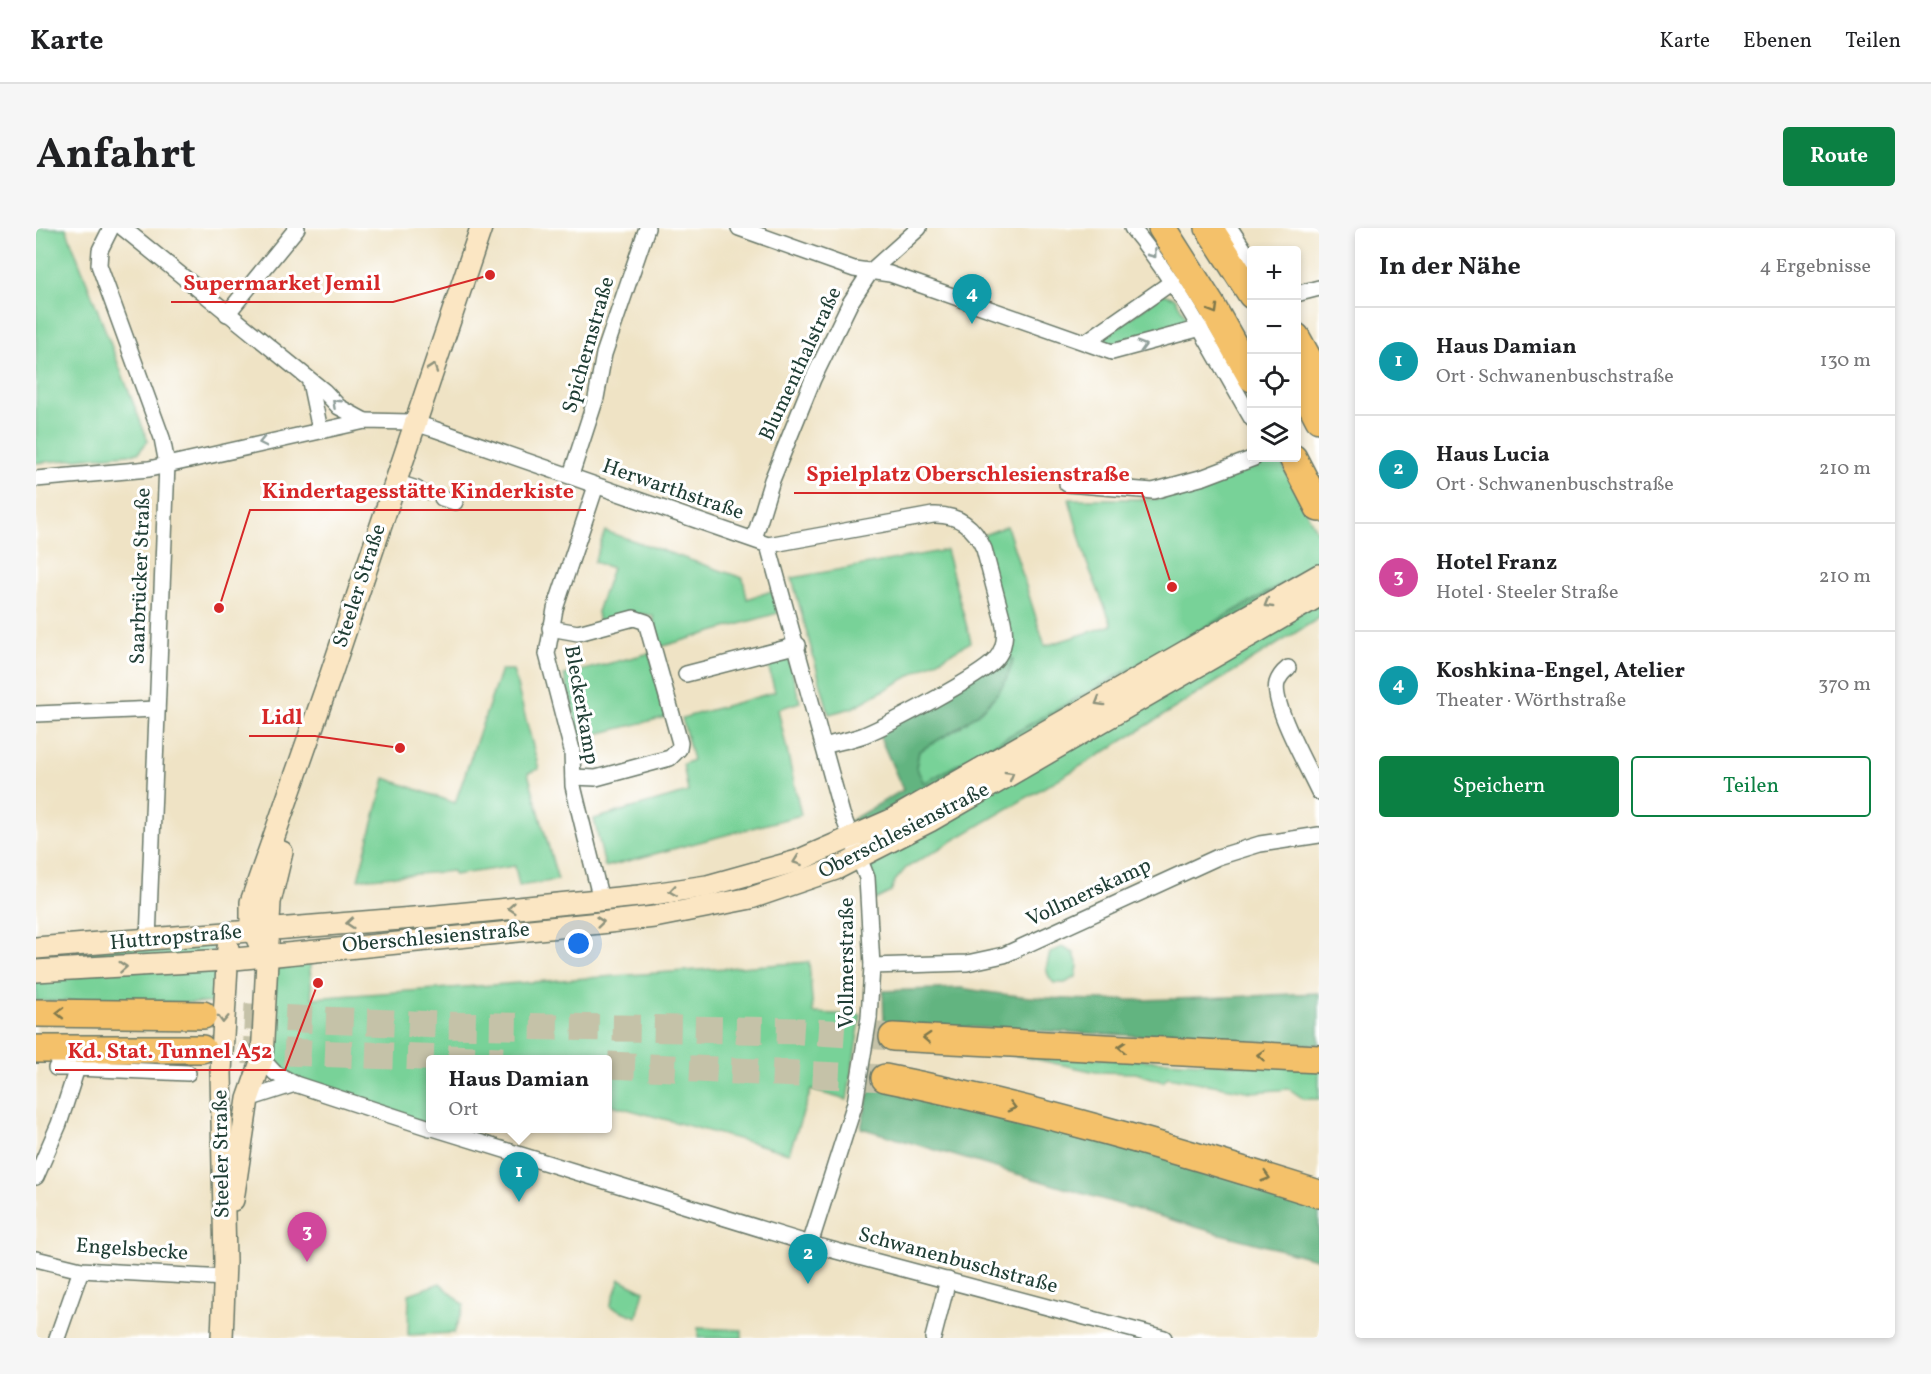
<!DOCTYPE html>
<html lang="de">
<head>
<meta charset="utf-8">
<style>
	:root { --surface:#fff; --page:#f6f6f6; --text:#202124; --muted:#757577; --line:#e0e0e0; --accent:#0b8043 }
	body { margin:0; font-family:Vollkorn,serif; background:var(--page); color:var(--text) }
	.controls { position:absolute; right:18px; top:18px; display:grid; overflow:hidden; border-radius:6px; box-shadow:0 3px 9px #0003 }
	.controls button { width:54px; height:54px; display:grid; place-items:center; padding:0; border:0; border-bottom:2px solid var(--line); background:var(--surface); color:var(--text); font:30px sans-serif }
	.you { position:absolute; left:543px; top:716px; width:21px; height:21px; margin:-15px; border:4px solid #fff; border-radius:50%; background:#1a73e8; box-shadow:0 0 0 9px #1a73e833 }
	.badge { display:grid; place-items:center; width:39px; height:39px; border-radius:50%; background:var(--accent); color:#fff; font-size:20px; font-weight:700 }
	.pin { position:absolute; translate:-50% -50px; filter:drop-shadow(0 2px 3px #0008) }
	.pin::after { content:''; position:absolute; top:32px; width:21px; height:18px; background:inherit; clip-path:polygon(0 0,100% 0,50% 100%) }
	.popup { position:absolute; left:390px; top:827px; width:186px; height:78px; box-sizing:border-box; display:grid; place-content:center; border-radius:6px; background:var(--surface); filter:drop-shadow(0 2px 4px #0005); font-size:20px; white-space:nowrap; color:var(--muted) }
	.popup b { font-size:22px; color:var(--text) }
	.popup::after { content:''; position:absolute; left:50%; top:100%; margin-left:-12px; border:12px solid transparent; border-top-color:var(--surface) }
	.list { margin:0; padding:0; list-style:none }
	h2 { display:flex; justify-content:space-between; align-items:center; height:78px; margin:0; padding:0 24px; font-size:26px }
	h2 small { font-size:20px; font-weight:400; color:var(--muted) }
	.list li { display:grid; grid-template-columns:39px 1fr auto; gap:18px; align-items:center; box-sizing:border-box; height:108px; padding:0 24px; border-top:2px solid var(--line) }
	.list b { display:block; font-size:22px; white-space:nowrap }
	.list p { margin:0; font-size:20px; white-space:nowrap; color:var(--muted) }
	.list em { font-size:20px; font-style:normal; color:var(--muted) }
	.actions { display:flex; gap:12px; padding:18px 24px }
	.actions a { flex:1; padding:14px 0; border:2px solid var(--accent); border-radius:6px; text-align:center; font-size:21px; color:var(--accent) }
	.actions .main { background:var(--accent); color:#fff }
	.icon { flex:none; width:33px; height:33px; fill:none; stroke:currentColor; stroke-width:2; stroke-linecap:round; stroke-linejoin:round }
	.map { position:relative; flex:none; width:1283px; height:1110px; overflow:hidden; border-radius:6px }
	header { display:flex; align-items:center; gap:36px; box-sizing:border-box; height:84px; padding:0 30px; background:var(--surface); border-bottom:2px solid var(--line) }
	header strong { font-size:28px }
	nav { display:flex; gap:33px; margin-inline-start:auto; font-size:21px }
	.intro { display:flex; align-items:center; justify-content:space-between; box-sizing:border-box; height:144px; padding:0 36px }
	h1 { margin:0; font-size:42px }
	.button { padding:15px 27px; border-radius:6px; background:var(--accent); color:#fff; font-size:21px; font-weight:700 }
	main { display:flex; gap:36px; padding:0 36px }
	aside { flex:1; background:var(--surface); border-radius:6px; box-shadow:0 3px 9px #0003 }
	.map>svg:first-child { display:block }
	.green { fill:#78d298; stroke:#4c8866; stroke-width:1.5 }
	.forest { fill:#62b480; stroke:#40785a; stroke-width:1.5 }
	.lines { fill:none; stroke-linecap:round; stroke-linejoin:round }
	.minor-tunnel { stroke:#c5c2a8; stroke-width:15; stroke-dasharray:15 8; stroke-linecap:butt }
	.motorway-tunnel { stroke:#c5c2a8; stroke-width:27; stroke-dasharray:27 14; stroke-linecap:butt }
	.minor-casing { stroke:#687767; stroke-width:18 }
	.secondary-casing { stroke:#687767; stroke-width:24 }
	.motorway-casing { stroke:#687767; stroke-width:30 }
	.minor { stroke:#fff; stroke-width:15 }
	.secondary { stroke:#fbe6c3; stroke-width:21 }
	.motorway { stroke:#f4c16a; stroke-width:27 }
	.minor-bridge-casing { stroke:#687767; stroke-width:18; stroke-linecap:butt }
	.minor-bridge { stroke:#fff; stroke-width:15 }
	.oneway { stroke:#8f9e9a }
	.oneway2 { stroke:#7f784c }
	.oneway3 { stroke:#8d927c }
	.labels { text-anchor:middle; dominant-baseline:central; stroke-width:6; stroke-linejoin:round; paint-order:stroke }
	.street-label { font-size:21px; fill:#1f3d34; stroke:#fff }
	.leader { fill:none; stroke:#d62828; stroke-width:2 }
	.callout-dot { fill:#d62828; stroke:#fff; stroke-width:2 }
	.callout-label { font-size:22px; text-anchor:middle; font-weight:bold; fill:#d62828; stroke:#fff; stroke-width:6; stroke-linejoin:round; paint-order:stroke }
</style>
</head>
<body>
<header>
<strong>Karte</strong>
<nav><a>Karte</a><a>Ebenen</a><a>Teilen</a></nav>
</header>
<div class="intro"><h1>Anfahrt</h1><a class="button">Route</a></div>
<main>
<div class="map">
<svg width="1283" height="1110" viewBox="0 0 1283 1110">
	<rect width="100%" height="100%" fill="#fff"/>
	<filter id="ink" filterUnits="userSpaceOnUse"><feTurbulence type="fractalNoise" baseFrequency=".0167" numOctaves="2"/><feDisplacementMap in="SourceGraphic" scale="12" xChannelSelector="R" yChannelSelector="G"/><feConvolveMatrix kernelMatrix="1 2 1 2 8 2 1 2 1" color-interpolation-filters="sRGB"/></filter>
	<filter id="wash" filterUnits="userSpaceOnUse"><feTurbulence type="fractalNoise" baseFrequency=".008" numOctaves="4" result="noise"/><feDisplacementMap in="SourceGraphic" scale="24" xChannelSelector="R" yChannelSelector="G"/><feGaussianBlur stdDeviation="1.35" result="paint"/><feColorMatrix in="noise" values="0 0 0 0 0 0 0 0 0 0 0 0 0 0 0 0 0 1.4 0 .05"/><feComposite in="paint" operator="in"/></filter>
	<g filter="url(#wash)">
		<rect width="100%" height="100%" fill="#efe3c5"/>
		<!-- green -->
		<g class="green">
			<polygon points="0,0 30,0 112,213 102,225 0,235"/>
			<polygon points="1127,66 1139,70 1151,91 1148,100 1081,119 1064,112"/>
			<polygon points="1223,230 1243,230 1283,308 1283,336 888,556 880,539 883,523 925,499 968,415 945,308 971,298 1009,418 1076,397 1051,335 1033,271 1124,271 1202,243"/>
			<polygon points="569,303 707,350 711,371 736,363 742,385 624,419 617,388 608,386 563,396 561,384 576,340 558,334"/>
			<polygon points="910,322 935,414 816,480 793,486 756,350"/>
			<polygon points="1283,369 1283,390 1067,525 870,640 859,653 855,664 833,675 825,630"/>
			<polygon points="614,425 630,489 544,510 528,447"/>
			<polygon points="752,429 764,474 742,481 765,587 569,639 558,591 652,564 647,536 657,532 646,490 739,464 731,433"/>
			<polygon points="465,442 477,442 503,541 492,545 522,652 483,658 479,638 418,647 417,643 322,651 349,550 419,575"/>
			<polygon points="178,707 176,734 188,733 186,775 0,773 0,721"/>
			<path d="M 1026,719 L 1038,725 L 1042,738 L 1040,749 L 1029,755 L 1018,755 C 1008,745 1010,738 1014,725 Z"/>
			<polygon points="273,724 276,770 773,734 777,785 825,787 811,872 775,862 753,925 572,876 572,832 394,832 394,898 233,841 231,729"/>
			<polygon points="975,826 1283,840 1283,871 1268,871 1253,861 1216,864 1132,849 1127,854 1100,845 1060,844"/>
			<polygon points="584,1051 608,1063 601,1089 574,1078"/>
			<polygon points="404,1055 428,1077 418,1105 372,1107 373,1066"/>
			<polygon points="662,1100 706,1102 706,1110 662,1110"/>
		</g>
		<!-- forest -->
		<g class="forest">
			<path d="M 1283,336 L 1283,346 L 817,610 L 810,595 L 867,562 L 840,500 L 963,427 L 977,431 C 969,476 920,502 883,523 L 880,539 L 888,555 Z"/>
			<path d="M 925,760 C 1042,781 1165,769 1283,765 L 1283,817 L 848,795 L 847,763 Z"/>
			<polygon points="834,859 847,860 1145,932 1283,978 1283,1032 1177,1004 825,900"/>
		</g>
	</g>
	<g filter="url(#ink)">
		<g class="lines">
			<!-- minor-tunnel -->
			<polyline class="minor-tunnel" points="381,261 406,270"/>
			<!-- motorway-tunnel -->
			<g class="motorway-tunnel">
				<polyline points="167,787 403,797 764,803 857,809"/>
				<polyline points="166,821 467,832"/>
				<polyline points="572,837 849,850"/>
			</g>
			<defs>
				<g id="minor">
					<polyline points="75,0 64,22 63,37 126,210 131,236 112,712"/>
					<polyline points="87,0 288,163 303,179 329,193"/>
					<polyline points="703,0 818,41 854,46 1076,124 1165,100"/>
					<path d="M 1096,0 C 1144,58 1178,126 1216,191"/>
					<polyline points="1194,0 1216,34"/>
					<polyline points="1260,66 1283,60"/>
					<polyline points="191,86 261,0"/>
					<polyline points="1050,114 1136,54"/>
					<polyline points="274,154 284,202"/>
					<polyline points="535,247 560,170 568,126 611,0"/>
					<path d="M 0,251 L 113,241 L 329,193 L 375,194 L 398,201 L 732,317 L 897,287 C 922,286 938,298 948,321 L 967,393 C 970,406 969,421 959,432 C 944,449 852,497 828,507 C 815,512 801,514 788,518"/>
					<polyline points="359,254 381,261"/>
					<polyline points="1031,256 1117,263 1168,249 1218,230"/>
					<polyline points="560,258 519,381 511,426 536,522 537,558 565,672"/>
					<polyline points="406,270 419,274"/>
					<polyline points="718,311 736,252 777,151 814,75 835,43 883,0"/>
					<polyline points="732,317 806,586 831,650 836,738 833,790"/>
					<polyline points="514,400 542,405 598,390 610,394 644,515 643,521 634,530 560,550 537,549"/>
					<path d="M 1252,440 C 1247,444 1243,448 1241,455 C 1235,476 1273,542 1283,564"/>
					<polyline points="650,446 762,417"/>
					<polyline points="0,486 121,481"/>
					<polyline points="836,738 931,735 968,727 1182,629 1224,616 1283,607"/>
					<polyline points="226,831 239,845 259,856 394,900"/>
					<polyline points="20,840 41,840"/>
					<polyline points="212,871 259,856"/>
					<polyline points="397,900 774,1016 1128,1110"/>
					<polyline points="0,949 23,896 41,840 152,845"/>
					<polyline points="774,1016 819,875"/>
					<polyline points="0,1031 45,1042 189,1050"/>
					<polyline points="21,1110 45,1042"/>
					<polyline points="897,1110 912,1052"/>
				</g>
				<g id="secondary">
					<polyline points="223,715 215,697 215,674 295,446 445,0"/>
					<polyline points="0,720 390,689 603,668 671,658 761,633 855,592 1283,347"/>
					<polyline points="0,743 189,732 564,695 618,689 715,670 800,641 894,593 1283,368"/>
					<polyline points="197,972 212,871 226,831 234,674 246,624"/>
					<polyline points="186,1110 189,1034 185,844 192,720"/>
				</g>
				<g id="motorway">
					<polyline points="1126,0 1175,77 1216,150"/>
					<polyline points="1173,0 1216,67"/>
					<polyline points="1260,109 1283,151"/>
					<polyline points="1260,146 1283,191"/>
					<polyline points="1257,230 1283,280"/>
					<polyline points="0,785 167,787"/>
					<polyline points="857,809 1283,831"/>
					<polyline points="0,821 166,821"/>
					<path d="M 849,850 C 996,879 1140,921 1283,966"/>
				</g>
			</defs>
			<!-- minor casing -->
			<use href="#minor" class="minor-casing"/>
			<!-- secondary casing -->
			<use href="#secondary" class="secondary-casing"/>
			<!-- motorway casing -->
			<use href="#motorway" class="motorway-casing"/>
			<!-- minor -->
			<use href="#minor" class="minor"/>
			<!-- secondary -->
			<use href="#secondary" class="secondary"/>
			<!-- motorway -->
			<use href="#motorway" class="motorway"/>
			<defs>
				<polyline id="minor-bridge" points="819,875 833,790"/>
			</defs>
			<!-- minor-bridge casing -->
			<use href="#minor-bridge" class="minor-bridge-casing"/>
			<!-- minor-bridge -->
			<use href="#minor-bridge" class="minor-bridge"/>
		</g>
		<!-- one-way arrows -->
		<defs><path id="oneway-chevron" d="M-2-3.5L2.5 0L-2 3.5" fill="none" stroke-width="1.6" stroke-linecap="round" stroke-linejoin="round" transform="scale(1.5)"/></defs>
		<g class="oneway">
			<use href="#oneway-chevron" transform="translate(1117 26) rotate(53)"/>
			<use href="#oneway-chevron" transform="translate(1106 118) rotate(-16)"/>
			<use href="#oneway-chevron" transform="translate(300 175) rotate(-137)"/>
			<use href="#oneway-chevron" transform="translate(227 214) rotate(168)"/>
		</g>
		<g class="oneway2">
			<use href="#oneway-chevron" transform="translate(1178 82) rotate(60)"/>
			<use href="#oneway-chevron" transform="translate(24 785) rotate(-179)"/>
			<use href="#oneway-chevron" transform="translate(891 810) rotate(-177)"/>
			<use href="#oneway-chevron" transform="translate(1086 819) rotate(-177)"/>
			<use href="#oneway-chevron" transform="translate(1225 827) rotate(-176)"/>
			<use href="#oneway-chevron" transform="translate(976 879) rotate(15)"/>
			<use href="#oneway-chevron" transform="translate(1230 949) rotate(17)"/>
		</g>
		<g class="oneway3">
			<use href="#oneway-chevron" transform="translate(397 140) rotate(-71)"/>
			<use href="#oneway-chevron" transform="translate(1232 376) rotate(150)"/>
			<use href="#oneway-chevron" transform="translate(1063 474) rotate(150)"/>
			<use href="#oneway-chevron" transform="translate(974 547) rotate(-30)"/>
			<use href="#oneway-chevron" transform="translate(761 633) rotate(160)"/>
			<use href="#oneway-chevron" transform="translate(637 663) rotate(172)"/>
			<use href="#oneway-chevron" transform="translate(476 680) rotate(175)"/>
			<use href="#oneway-chevron" transform="translate(564 694) rotate(-6)"/>
			<use href="#oneway-chevron" transform="translate(314 695) rotate(175)"/>
			<use href="#oneway-chevron" transform="translate(87 739) rotate(-4)"/>
			<use href="#oneway-chevron" transform="translate(187 791) rotate(92)"/>
		</g>
	</g>
	<g class="labels">
		<!-- street labels -->
		<g class="street-label">
			<text transform="translate(553 117) rotate(-74)">Spichernstraße</text>
			<text transform="translate(765 136) rotate(-65)">Blumenthalstraße</text>
			<text transform="translate(637 262) rotate(19)">Herwarthstraße</text>
			<text transform="translate(105 348) rotate(-88)">Saarbrücker Straße</text>
			<text transform="translate(324 358) rotate(-72)">Steeler Straße</text>
			<text transform="translate(545 477) rotate(80)">Bleckerkamp</text>
			<text transform="translate(868 603) rotate(-27)">Oberschlesienstraße</text>
			<text transform="translate(1053 665) rotate(-25)">Vollmerskamp</text>
			<text transform="translate(140 710) rotate(-5)">Huttropstraße</text>
			<text transform="translate(400 710) rotate(-5)">Oberschlesienstraße</text>
			<text transform="translate(811 735) rotate(-90)">Vollmerstraße</text>
			<text transform="translate(186 926) rotate(-91)">Steeler Straße</text>
			<text transform="translate(96 1022) rotate(4)">Engelsbecke</text>
			<text transform="translate(922 1033) rotate(15)">Schwanenbuschstraße</text>
		</g>
	</g>
	<!-- callouts -->
	<path class="leader" d="M454 47L357 74H135M1136 359L1106 265H758M183 380L214 282H550M364 520L279 508H213M282 755L249 842H19"/>
	<g class="callout-dot">
		<circle cx="454" cy="47" r="6"/>
		<circle cx="1136" cy="359" r="6"/>
		<circle cx="183" cy="380" r="6"/>
		<circle cx="364" cy="520" r="6"/>
		<circle cx="282" cy="755" r="6"/>
	</g>
	<g class="callout-label">
		<text x="246" y="62">Supermarket Jemil</text>
		<text x="932" y="253">Spielplatz Oberschlesienstraße</text>
		<text x="382" y="270">Kindertagesstätte Kinderkiste</text>
		<text x="246" y="496">Lidl</text>
		<text x="134" y="830">Kd. Stat. Tunnel A52</text>
	</g>
</svg>
<div class="controls">
<button>+</button>
<button>−</button>
<button><svg class="icon" aria-label="locate" viewBox="0 0 24 24"><circle cx="12" cy="12" r="6"/><path d="M12 2v4M12 18v4M2 12h4M18 12h4"/></svg></button>
<button><svg class="icon" aria-label="layers" viewBox="0 0 24 24"><path d="M12 4l9 5-9 5-9-5zM3 14l9 5 9-5"/></svg></button>
</div>
<div class="you"></div>
<div class="pin badge" style="left:483px;top:974px;background:#0f9aa8">1</div>
<div class="popup"><b>Haus Damian</b>Ort</div>
<div class="pin badge" style="left:772px;top:1056px;background:#0f9aa8">2</div>
<div class="pin badge" style="left:271px;top:1034px;background:#d1479c">3</div>
<div class="pin badge" style="left:936px;top:96px;background:#0f9aa8">4</div>
</div>
<aside>
<h2>In der Nähe<small>4 Ergebnisse</small></h2>
<ul class="list">
<li><span class="badge" style="background:#0f9aa8">1</span><div><b>Haus Damian</b><p>Ort · Schwanenbuschstraße</p></div><em>130 m</em></li>
<li><span class="badge" style="background:#0f9aa8">2</span><div><b>Haus Lucia</b><p>Ort · Schwanenbuschstraße</p></div><em>210 m</em></li>
<li><span class="badge" style="background:#d1479c">3</span><div><b>Hotel Franz</b><p>Hotel · Steeler Straße</p></div><em>210 m</em></li>
<li><span class="badge" style="background:#0f9aa8">4</span><div><b>Koshkina-Engel, Atelier</b><p>Theater · Wörthstraße</p></div><em>370 m</em></li>
</ul>
<div class="actions"><a class="main">Speichern</a><a>Teilen</a></div>
</aside>
</main>
</body>
</html>
